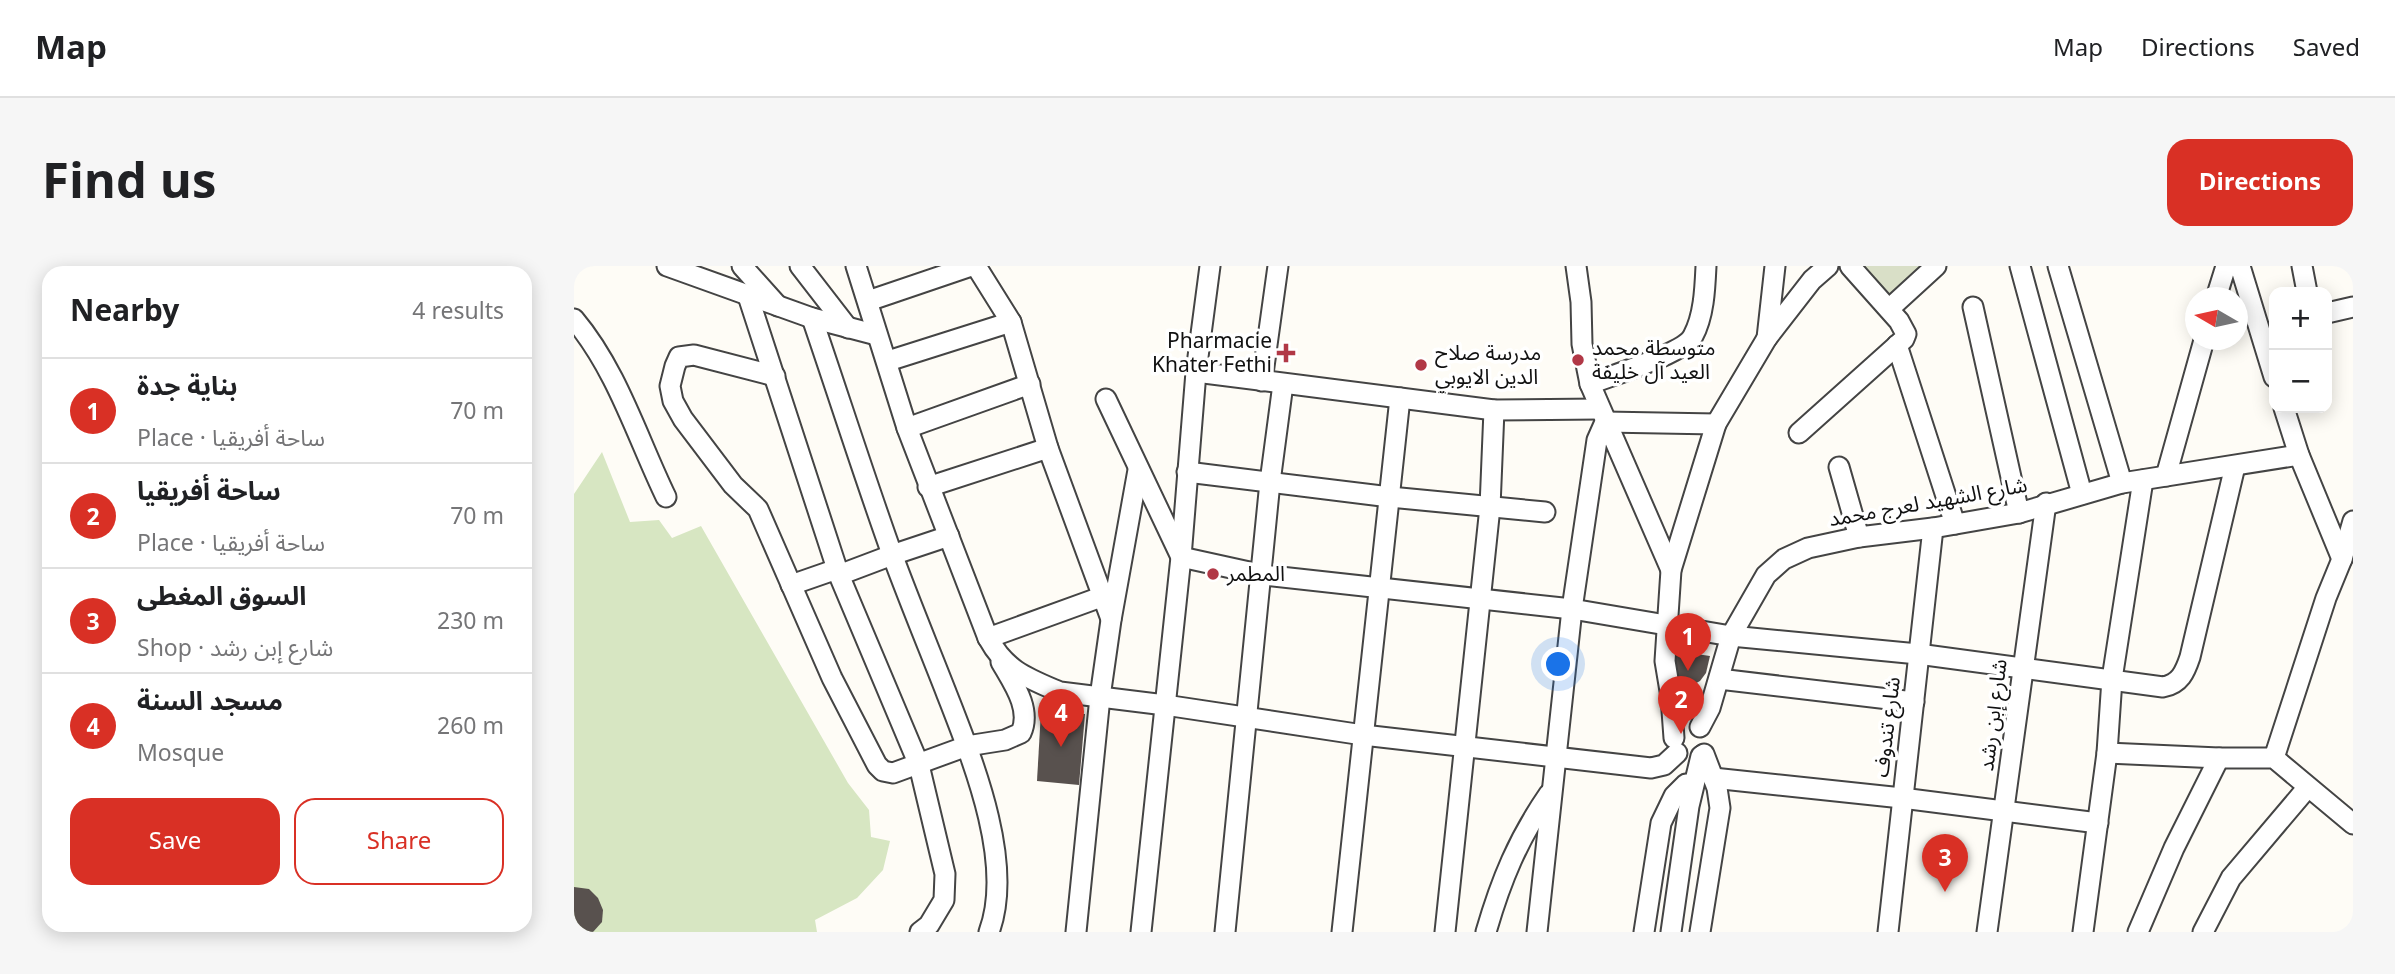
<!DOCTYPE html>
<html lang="en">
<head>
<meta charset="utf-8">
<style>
	:root { --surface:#fff; --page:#f6f6f6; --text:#202124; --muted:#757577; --line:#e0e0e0; --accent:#d93025 }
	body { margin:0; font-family:Georgia,"Noto Sans Arabic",serif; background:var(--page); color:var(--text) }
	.controls { position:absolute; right:21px; top:21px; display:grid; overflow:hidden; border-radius:14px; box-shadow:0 4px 18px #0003 }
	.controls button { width:63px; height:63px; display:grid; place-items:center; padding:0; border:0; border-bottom:2px solid var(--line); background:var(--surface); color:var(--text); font:35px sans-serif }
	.compass { position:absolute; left:1611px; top:21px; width:63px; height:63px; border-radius:50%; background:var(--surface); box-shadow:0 4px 18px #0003; rotate:279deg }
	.you { position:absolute; left:985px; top:399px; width:24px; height:24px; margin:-18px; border:5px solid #fff; border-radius:50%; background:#1a73e8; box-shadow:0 0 0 10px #1a73e833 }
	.badge { display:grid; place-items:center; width:46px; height:46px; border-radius:50%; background:var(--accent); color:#fff; font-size:23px; font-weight:700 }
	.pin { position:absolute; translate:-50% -58px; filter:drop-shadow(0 2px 4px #0008) }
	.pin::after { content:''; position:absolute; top:37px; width:24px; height:21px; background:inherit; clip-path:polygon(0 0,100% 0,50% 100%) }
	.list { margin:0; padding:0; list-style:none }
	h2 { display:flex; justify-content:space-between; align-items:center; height:91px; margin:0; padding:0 28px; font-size:30px }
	h2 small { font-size:23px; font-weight:400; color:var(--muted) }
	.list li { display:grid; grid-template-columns:46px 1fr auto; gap:21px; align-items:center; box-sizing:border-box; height:105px; padding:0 28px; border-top:2px solid var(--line) }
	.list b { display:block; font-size:26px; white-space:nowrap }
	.list p { margin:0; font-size:23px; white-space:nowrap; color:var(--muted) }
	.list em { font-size:23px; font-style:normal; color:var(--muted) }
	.actions { display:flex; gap:14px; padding:21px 28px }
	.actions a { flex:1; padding:16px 0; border:2px solid var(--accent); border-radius:21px; text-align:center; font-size:24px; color:var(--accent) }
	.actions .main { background:var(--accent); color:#fff }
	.map { position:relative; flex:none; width:1779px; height:666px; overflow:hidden; border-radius:21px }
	header { display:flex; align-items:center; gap:42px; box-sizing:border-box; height:98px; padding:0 35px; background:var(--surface); border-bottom:2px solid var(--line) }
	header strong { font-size:33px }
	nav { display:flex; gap:38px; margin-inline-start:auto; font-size:24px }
	.intro { display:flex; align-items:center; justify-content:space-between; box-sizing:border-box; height:168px; padding:0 42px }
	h1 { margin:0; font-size:49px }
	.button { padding:18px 32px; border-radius:21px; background:var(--accent); color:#fff; font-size:24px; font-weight:700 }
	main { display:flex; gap:42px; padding:0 42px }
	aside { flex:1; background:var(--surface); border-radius:21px; box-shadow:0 4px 18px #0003 }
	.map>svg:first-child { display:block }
	.green { fill:#d7e6c2 }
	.cemetery { fill:#d9dfc7 }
	.building { fill:#58514e }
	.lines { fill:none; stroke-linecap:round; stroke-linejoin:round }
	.minor-casing { stroke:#444; stroke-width:23 }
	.minor { stroke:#fff; stroke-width:19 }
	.poi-dot { fill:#b13846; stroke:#fff; stroke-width:2.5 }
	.labels { text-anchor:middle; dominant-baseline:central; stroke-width:7; stroke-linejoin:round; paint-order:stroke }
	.poi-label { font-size:21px; fill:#111; stroke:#fff; text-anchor:start }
	.street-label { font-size:21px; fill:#111; stroke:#fff }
</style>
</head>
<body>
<header>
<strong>Map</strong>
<nav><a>Map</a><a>Directions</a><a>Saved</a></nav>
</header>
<div class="intro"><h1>Find us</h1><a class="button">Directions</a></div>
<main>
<aside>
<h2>Nearby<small>4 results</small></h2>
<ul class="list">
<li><span class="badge">1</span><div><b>بناية جدة</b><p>Place · ساحة أفريقيا</p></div><em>70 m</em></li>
<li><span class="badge">2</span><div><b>ساحة أفريقيا</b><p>Place · ساحة أفريقيا</p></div><em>70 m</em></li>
<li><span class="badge">3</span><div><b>السوق المغطى</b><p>Shop · شارع إبن رشد</p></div><em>230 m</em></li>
<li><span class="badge">4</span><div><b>مسجد السنة</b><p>Mosque</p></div><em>260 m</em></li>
</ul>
<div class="actions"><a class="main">Save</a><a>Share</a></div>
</aside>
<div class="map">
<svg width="1779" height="666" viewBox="0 0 1779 666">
	<rect width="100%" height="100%" fill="#fefcf6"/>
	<!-- green -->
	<polygon class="green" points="28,186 56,256 85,254 98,272 127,260 274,517 295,544 297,571 316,575 309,604 283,632 241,654 243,666 0,666 0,228"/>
	<!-- cemetery -->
	<polygon class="cemetery" points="1290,0 1351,0 1316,33"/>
	<!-- building -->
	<g class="building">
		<polygon points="1095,384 1136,390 1132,407 1126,415 1113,422 1100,419"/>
		<polygon points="467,445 511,448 505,519 463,515"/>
		<polygon points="0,621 15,623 24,632 29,644 28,656 19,666 0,666"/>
	</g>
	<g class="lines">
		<defs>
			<g id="minor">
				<polyline points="93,0 238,52 303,69"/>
				<polyline points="168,0 204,40"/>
				<polyline points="226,0 274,62"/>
				<path d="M 282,0 L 333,162 L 414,372 C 432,405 453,412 486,426 L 591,439 L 789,469 L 1077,502 L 1090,499 L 1103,487"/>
				<polyline points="402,0 437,56 474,182 537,353"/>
				<polyline points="1002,0 1007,36 1008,78 1016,118 1097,304"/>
				<polyline points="1446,0 1508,228"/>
				<polyline points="1484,0 1548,217"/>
				<polyline points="1666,0 1700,111"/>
				<polyline points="1728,0 1733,26"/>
				<polyline points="174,30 265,309 345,499 371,608 370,634 355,659 346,666"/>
				<polyline points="1642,32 1652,0"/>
				<polyline points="294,35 397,0"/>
				<polyline points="1399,41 1445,247"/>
				<polyline points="1315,43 1362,0"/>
				<polyline points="1753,47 1779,41"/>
				<path d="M 238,52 C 265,131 290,210 318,288 C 335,334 354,380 372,426 C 398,493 441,596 415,666"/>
				<path d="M 0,53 C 43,104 63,171 92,231"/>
				<polyline points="1193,72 1201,0"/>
				<polyline points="1323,79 1381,258"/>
				<polyline points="314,95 437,56"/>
				<polyline points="622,106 920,144 1025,143"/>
				<path d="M 201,110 L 120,89 L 105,91 L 101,100 L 96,120 L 99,135 L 109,153 L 159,219 L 184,243 L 258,412 L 303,499 L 309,505 L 319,507 L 393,480 L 431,474 L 447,467 C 458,443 439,417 427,396"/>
				<polyline points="688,115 704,0"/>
				<path d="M 1016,118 C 1036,110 1111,87 1119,70 C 1130,50 1131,22 1132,0"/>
				<path d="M 532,133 L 607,291 L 689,309 L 998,343 L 1157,370 L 1344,388 L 1589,421 C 1606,418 1611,406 1616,391 L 1661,200"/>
				<polyline points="1710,142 1725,189 1768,293"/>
				<polyline points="333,162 456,118"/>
				<polyline points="1225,167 1330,73 1332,68 1325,55 1276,0"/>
				<polyline points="1265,201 1285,271"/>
				<polyline points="613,206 816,231 971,246"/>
				<polyline points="1592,210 1630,74"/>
				<polyline points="354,221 474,182"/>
				<polyline points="265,309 318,289 375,270"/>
				<polyline points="217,319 263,303"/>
				<polyline points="414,372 527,331"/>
				<polyline points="1145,413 1340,436"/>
				<polyline points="1126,461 1136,442 1157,370 1192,309 1210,293 1234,282 1285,271 1359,262 1445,247 1548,217 1725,189"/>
				<polyline points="1100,472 1097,431 1091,395 1097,304 1142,158 1193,72 1238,14 1254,0"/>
				<polyline points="1533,487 1645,492 1700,492 1779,558"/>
				<polyline points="1700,492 1752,332 1768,293 1779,255"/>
				<polyline points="1139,512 1328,532 1524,557"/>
				<polyline points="502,666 526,431 537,354 564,204"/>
				<polyline points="567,666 607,291 622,106 636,0"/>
				<polyline points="651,666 696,216 709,118"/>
				<polyline points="768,666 826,132"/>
				<polyline points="871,666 916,241 920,144"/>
				<path d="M 912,666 C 927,614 944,573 975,528"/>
				<polyline points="963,666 998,343 1023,174 1031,156 1142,158"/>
				<polyline points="1070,666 1087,557 1100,530 1112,518"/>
				<polyline points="1097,666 1115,540 1127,490"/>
				<polyline points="1126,666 1146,542 1143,522 1130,488"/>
				<polyline points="1314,666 1359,262"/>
				<polyline points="1413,666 1472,237"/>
				<polyline points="1509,666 1533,487 1538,413 1569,214"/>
				<polyline points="1564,666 1600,582 1645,492"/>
				<polyline points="1629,666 1657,612 1734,521"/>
			</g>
		</defs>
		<!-- minor casing -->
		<use href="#minor" class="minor-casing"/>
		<!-- minor -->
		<use href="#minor" class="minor"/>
	</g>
	<!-- markers -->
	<g class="poi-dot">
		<path d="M708.5 76.5h7v7h7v7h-7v7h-7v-7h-7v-7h7z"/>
		<circle cx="1004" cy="94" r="7"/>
		<circle cx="847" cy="99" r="7"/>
		<circle cx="639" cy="308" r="7"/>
	</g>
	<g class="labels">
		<!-- poi labels -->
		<g class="poi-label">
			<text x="698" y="75" text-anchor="end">Pharmacie<tspan x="698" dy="24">Khater Fethi</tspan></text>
			<text x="1018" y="82">متوسطة محمد<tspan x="1018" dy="24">العيد آل خليفة</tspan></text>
			<text x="861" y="87">مدرسة صلاح<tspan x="861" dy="24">الدين الايوبي</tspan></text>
			<text x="653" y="308">المطمر</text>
		</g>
		<!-- street labels -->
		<g class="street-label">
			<text transform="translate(1354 236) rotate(-10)">شارع الشهيد لعرج محمد</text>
			<text transform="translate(1419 449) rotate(-83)">شارع إبن رشد</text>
			<text transform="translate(1313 461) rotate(-83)">شارع تندوف</text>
		</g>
	</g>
</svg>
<div class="controls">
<button>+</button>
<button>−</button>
</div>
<svg class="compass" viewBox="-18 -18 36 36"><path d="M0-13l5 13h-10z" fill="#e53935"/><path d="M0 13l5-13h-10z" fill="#757577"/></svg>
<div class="you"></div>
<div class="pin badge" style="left:1114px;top:405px">1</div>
<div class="pin badge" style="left:1107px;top:468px">2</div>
<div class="pin badge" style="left:1371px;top:626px">3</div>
<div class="pin badge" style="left:487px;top:481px">4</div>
</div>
</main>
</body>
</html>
